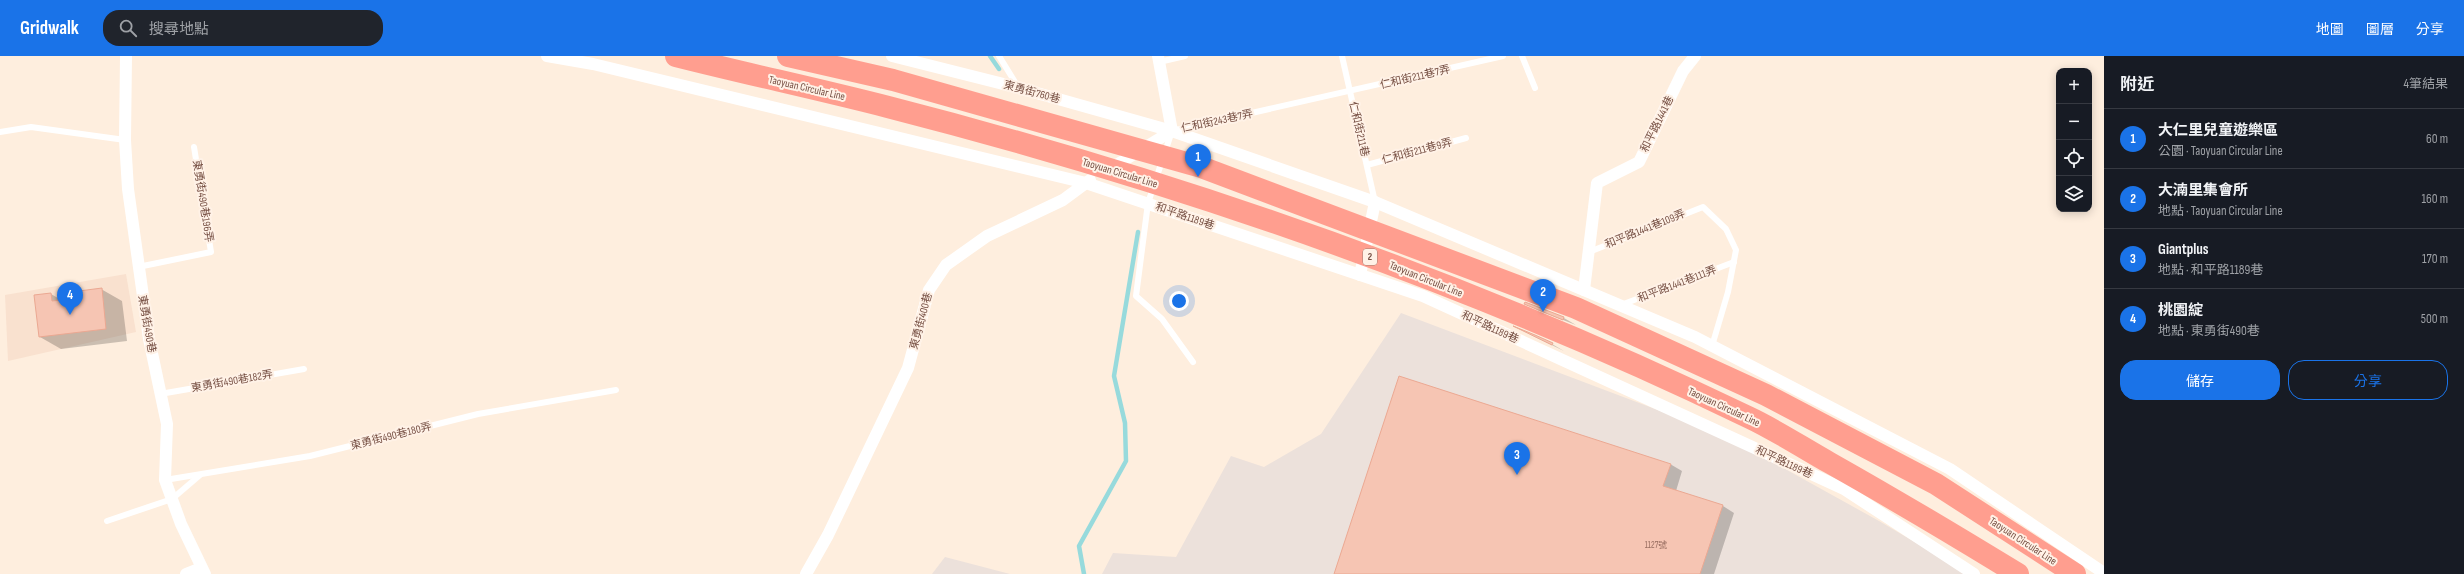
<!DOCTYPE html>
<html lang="zh-TW">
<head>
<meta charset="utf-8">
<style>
	:root { --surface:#171b24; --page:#20242c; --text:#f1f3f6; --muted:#9ea1a6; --line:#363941; --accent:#1a73e8 }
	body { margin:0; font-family:"Sofia Sans Condensed","Noto Sans TC",sans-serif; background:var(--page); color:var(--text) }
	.controls { position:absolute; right:12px; top:12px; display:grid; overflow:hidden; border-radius:8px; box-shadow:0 2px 10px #0003 }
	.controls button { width:36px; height:36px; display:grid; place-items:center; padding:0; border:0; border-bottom:1px solid var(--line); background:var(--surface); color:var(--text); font:20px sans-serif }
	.you { position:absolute; left:1179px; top:245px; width:14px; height:14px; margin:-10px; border:3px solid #fff; border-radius:50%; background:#1a73e8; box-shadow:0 0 0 6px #1a73e833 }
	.badge { display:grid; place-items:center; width:26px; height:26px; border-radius:50%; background:var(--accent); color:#fff; font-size:13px; font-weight:700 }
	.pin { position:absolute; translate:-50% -33px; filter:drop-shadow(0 1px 2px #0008) }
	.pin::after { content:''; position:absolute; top:21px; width:14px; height:12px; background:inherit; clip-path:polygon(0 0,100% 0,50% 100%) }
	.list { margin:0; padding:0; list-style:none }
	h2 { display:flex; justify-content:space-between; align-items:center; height:52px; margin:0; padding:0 16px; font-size:17px }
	h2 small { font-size:13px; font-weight:400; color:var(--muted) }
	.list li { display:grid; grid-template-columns:26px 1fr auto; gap:12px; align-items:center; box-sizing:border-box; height:60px; padding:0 16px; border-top:1px solid var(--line) }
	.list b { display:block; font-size:15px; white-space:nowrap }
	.list p { margin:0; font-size:13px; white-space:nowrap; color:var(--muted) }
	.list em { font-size:13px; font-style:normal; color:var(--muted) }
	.actions { display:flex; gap:8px; padding:12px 16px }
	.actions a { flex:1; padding:9px 0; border:1px solid var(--accent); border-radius:16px; text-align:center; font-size:14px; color:var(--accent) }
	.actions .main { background:var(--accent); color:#fff }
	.icon { flex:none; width:22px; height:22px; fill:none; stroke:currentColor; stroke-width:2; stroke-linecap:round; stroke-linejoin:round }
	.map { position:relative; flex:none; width:2104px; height:518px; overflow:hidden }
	header { display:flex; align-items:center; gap:24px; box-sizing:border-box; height:56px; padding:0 20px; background:var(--accent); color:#fff }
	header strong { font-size:19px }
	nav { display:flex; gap:22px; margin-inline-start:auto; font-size:14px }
	.search { width:280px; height:36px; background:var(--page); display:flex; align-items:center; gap:10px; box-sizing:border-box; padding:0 14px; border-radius:16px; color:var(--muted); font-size:15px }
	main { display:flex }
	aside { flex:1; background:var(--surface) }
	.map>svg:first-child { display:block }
	.residential { fill:#f9e1cf }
	.industrial { fill:#ece1db }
	.shadow { fill:#0003 }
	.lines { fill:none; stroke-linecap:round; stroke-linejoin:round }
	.stream { stroke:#97dadc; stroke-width:4.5 }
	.building { fill:#f6c5b3; stroke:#eba892 }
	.service { stroke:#fff; stroke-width:6 }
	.minor { stroke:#fff; stroke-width:12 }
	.motorway { stroke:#ff9e8f; stroke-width:22 }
	.labels { text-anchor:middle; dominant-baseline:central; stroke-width:4; stroke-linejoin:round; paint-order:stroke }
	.number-label { font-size:9px; fill:#976d60 }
	.shield { fill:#fff2e7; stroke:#a08175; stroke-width:1 }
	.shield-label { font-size:10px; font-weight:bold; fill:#775044 }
	.street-label { font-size:11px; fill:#775044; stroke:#fff2e7 }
</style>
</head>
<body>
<header>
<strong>Gridwalk</strong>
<div class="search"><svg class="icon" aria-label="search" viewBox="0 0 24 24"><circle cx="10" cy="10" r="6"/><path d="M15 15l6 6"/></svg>搜尋地點</div>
<nav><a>地圖</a><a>圖層</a><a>分享</a></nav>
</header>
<main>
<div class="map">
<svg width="2104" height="518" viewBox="0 0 2104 518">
	<rect width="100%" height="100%" fill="#feeede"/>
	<!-- residential -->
	<polygon class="residential" points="126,218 136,276 8,305 5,239"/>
	<!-- industrial -->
	<g class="industrial">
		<polygon points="1401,257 1724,379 1879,465 1969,518 1102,518 1113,497 1176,501 1231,400 1264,411 1321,378"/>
		<polygon points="945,501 1010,518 932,518"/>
	</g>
	<!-- shadow -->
	<g class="shadow">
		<polygon points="101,233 122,245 127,285 61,293 40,281 51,238 63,245 81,242"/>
		<polygon points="1526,248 1564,262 1576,269 1537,254"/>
		<polygon points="1529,278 1552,288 1564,295"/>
		<polygon points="1670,408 1682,415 1676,435 1723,450 1734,457 1714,518 1335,518"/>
	</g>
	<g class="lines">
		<!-- stream -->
		<g class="stream">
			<polyline points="990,0 999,13"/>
			<polyline points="1084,518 1079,490 1126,405 1125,367 1114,320 1138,176"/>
		</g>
	</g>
	<!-- building -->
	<g class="building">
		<polygon points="102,232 106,273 39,281 34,239 51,237 52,245 80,242 79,235"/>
		<polygon points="1525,246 1564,261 1563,264 1524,248"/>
		<polygon points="1513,270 1535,279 1553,287 1552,289"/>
		<polygon points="1399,320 1671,408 1663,430 1723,449 1700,518 1334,518"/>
	</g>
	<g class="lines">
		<!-- service -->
		<g class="service">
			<polyline points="999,0 1018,31"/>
			<polyline points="1342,0 1375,146"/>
			<polyline points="1522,0 1535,32"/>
			<polyline points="1159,6 1185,0"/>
			<polyline points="0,76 31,71 125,84"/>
			<polyline points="1367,109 1466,82"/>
			<polyline points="1589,196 1703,151 1726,173 1736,194 1728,236 1712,290"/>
			<polyline points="138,211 211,196 194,91"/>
			<polyline points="1621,249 1734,206"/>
			<polyline points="1193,306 1162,263 1136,240 1148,147 1172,75 1503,0"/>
			<polyline points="160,338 304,313"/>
			<polyline points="165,424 310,400 478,358 616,334"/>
			<polyline points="107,465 172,443 200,419"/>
		</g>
		<!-- minor -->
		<g class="minor">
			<polyline points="126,0 125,84 128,133 149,283 167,368 165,424 181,468 205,518"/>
			<polyline points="547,0 593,8 1086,127 1423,240 1844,433 1974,518"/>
			<polyline points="892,0 1019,32 1172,75 1375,146 1695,281 1950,413 2104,517"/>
			<polyline points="1158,0 1172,75"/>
			<polyline points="1108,114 1172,75"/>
			<polyline points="1360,219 1375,146"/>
			<polyline points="1584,234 1597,127 1639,106 1683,15 1695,0"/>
			<polyline points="186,518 201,512"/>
			<polyline points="806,518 828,479 908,312 929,234 946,209 987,180 1063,144 1090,124"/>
		</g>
		<!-- motorway -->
		<g class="motorway">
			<path d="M 676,0 C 747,18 818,33 888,51 C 1181,126 1475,229 1748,361 C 1776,374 1803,392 1830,407 C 1894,443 1956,480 2018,518"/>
			<polyline points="788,0 893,24 1201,111 1576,252 1766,339 1936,428 2075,518"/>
		</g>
	</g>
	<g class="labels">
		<!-- number labels -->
		<g class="number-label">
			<text x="1656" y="489">1127號</text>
		</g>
		<!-- shield labels -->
		<rect class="shield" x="1363" y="193" width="14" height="16" rx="3"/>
		<g class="shield-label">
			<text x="1370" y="201">2</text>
		</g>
		<!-- street labels -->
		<g class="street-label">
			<text transform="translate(1415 21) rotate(-13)">仁和街211巷7弄</text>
			<text transform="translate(807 32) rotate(13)">Taoyuan Circular Line</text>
			<text transform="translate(1032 36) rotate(15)">東勇街760巷</text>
			<text transform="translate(1217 65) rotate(-12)">仁和街243巷7弄</text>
			<text transform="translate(1657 68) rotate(-64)">和平路1441巷</text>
			<text transform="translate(1359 73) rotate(77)">仁和街211巷</text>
			<text transform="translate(1417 95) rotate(-15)">仁和街211巷9弄</text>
			<text transform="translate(1120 117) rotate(17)">Taoyuan Circular Line</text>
			<text transform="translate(203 145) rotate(81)">東勇街490巷196弄</text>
			<text transform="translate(1185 160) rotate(19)">和平路1189巷</text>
			<text transform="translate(1645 173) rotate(-22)">和平路1441巷109弄</text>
			<text transform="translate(1426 223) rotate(22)">Taoyuan Circular Line</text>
			<text transform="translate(1677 228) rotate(-21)">和平路1441巷111弄</text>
			<text transform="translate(921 265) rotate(-75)">東勇街400巷</text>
			<text transform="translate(147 268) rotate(80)">東勇街490巷</text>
			<text transform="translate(1490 271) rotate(25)">和平路1189巷</text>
			<text transform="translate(232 325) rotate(-10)">東勇街490巷182弄</text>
			<text transform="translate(1724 351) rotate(25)">Taoyuan Circular Line</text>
			<text transform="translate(391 380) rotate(-14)">東勇街490巷180弄</text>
			<text transform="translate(1784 406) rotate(25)">和平路1189巷</text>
			<text transform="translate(2023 485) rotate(33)">Taoyuan Circular Line</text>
		</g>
	</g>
</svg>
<div class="controls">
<button>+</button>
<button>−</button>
<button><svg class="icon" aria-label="locate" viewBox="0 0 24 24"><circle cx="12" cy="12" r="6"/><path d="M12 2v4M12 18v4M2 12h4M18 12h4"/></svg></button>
<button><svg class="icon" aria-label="layers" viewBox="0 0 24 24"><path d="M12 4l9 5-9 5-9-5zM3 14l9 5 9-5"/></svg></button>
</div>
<div class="you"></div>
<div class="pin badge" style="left:1198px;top:121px">1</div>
<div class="pin badge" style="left:1543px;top:256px">2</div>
<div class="pin badge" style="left:1517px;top:419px">3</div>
<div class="pin badge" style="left:70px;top:259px">4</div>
</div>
<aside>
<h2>附近<small>4筆結果</small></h2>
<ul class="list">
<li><span class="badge">1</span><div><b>大仁里兒童遊樂區</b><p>公園 · Taoyuan Circular Line</p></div><em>60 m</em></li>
<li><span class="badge">2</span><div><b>大湳里集會所</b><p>地點 · Taoyuan Circular Line</p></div><em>160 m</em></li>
<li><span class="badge">3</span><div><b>Giantplus</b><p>地點 · 和平路1189巷</p></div><em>170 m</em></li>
<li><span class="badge">4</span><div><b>桃園綻</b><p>地點 · 東勇街490巷</p></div><em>500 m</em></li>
</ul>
<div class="actions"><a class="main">儲存</a><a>分享</a></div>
</aside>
</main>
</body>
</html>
